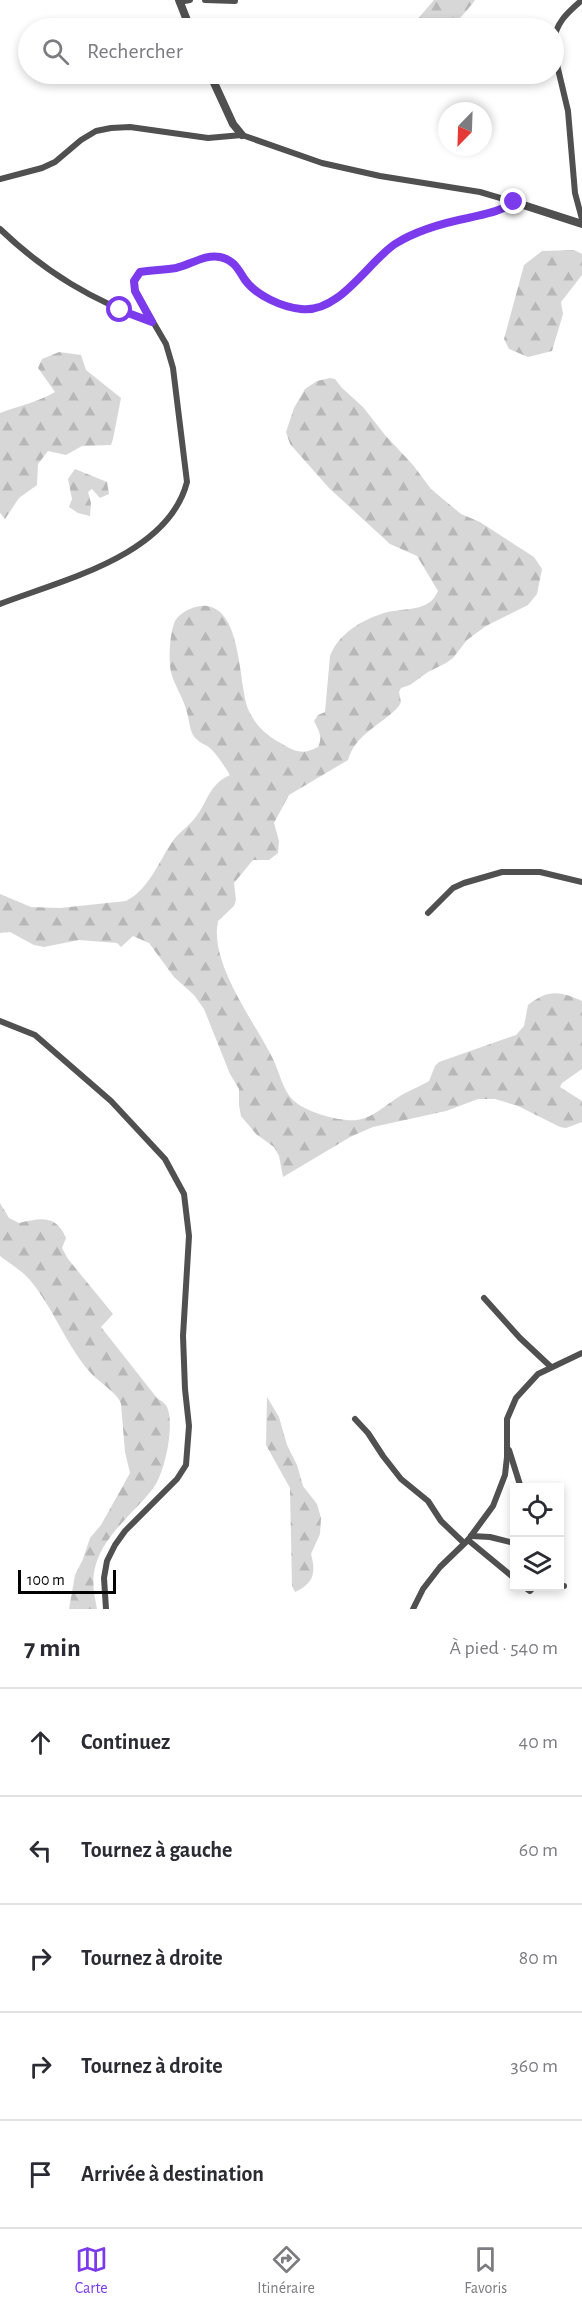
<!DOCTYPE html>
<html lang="fr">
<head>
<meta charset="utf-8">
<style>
	:root { --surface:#fff; --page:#f7f7f7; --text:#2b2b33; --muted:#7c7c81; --line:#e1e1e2; --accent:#7c3aed }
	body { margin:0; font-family:"Alegreya Sans",sans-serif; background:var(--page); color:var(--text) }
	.controls { position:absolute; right:18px; bottom:18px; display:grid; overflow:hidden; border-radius:0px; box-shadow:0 3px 9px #0003 }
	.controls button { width:54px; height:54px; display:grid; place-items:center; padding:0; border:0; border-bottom:2px solid var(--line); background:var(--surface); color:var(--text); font:30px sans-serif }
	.compass { position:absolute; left:438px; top:102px; width:54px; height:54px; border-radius:50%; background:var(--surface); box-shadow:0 3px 9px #0003; rotate:203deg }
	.scale { position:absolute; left:18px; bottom:15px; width:98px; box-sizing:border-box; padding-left:6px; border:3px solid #000; border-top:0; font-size:16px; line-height:21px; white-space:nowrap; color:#000; -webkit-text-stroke:4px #fff; paint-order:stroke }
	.stop { position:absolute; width:18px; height:18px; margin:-14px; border:4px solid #7c3aed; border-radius:50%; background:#fff }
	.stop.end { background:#7c3aed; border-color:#fff; box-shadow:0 2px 6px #0008 }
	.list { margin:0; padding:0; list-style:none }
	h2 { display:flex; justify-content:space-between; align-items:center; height:78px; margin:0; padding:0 24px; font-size:26px }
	h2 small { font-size:20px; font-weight:400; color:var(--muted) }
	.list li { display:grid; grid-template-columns:39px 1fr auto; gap:18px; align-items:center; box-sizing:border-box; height:108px; padding:0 24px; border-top:2px solid var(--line) }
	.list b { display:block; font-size:22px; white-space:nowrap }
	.list em { font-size:20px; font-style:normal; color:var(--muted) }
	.icon { flex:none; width:33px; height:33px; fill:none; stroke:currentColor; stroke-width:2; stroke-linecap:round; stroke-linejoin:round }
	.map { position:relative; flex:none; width:582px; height:1609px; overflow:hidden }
	.search { position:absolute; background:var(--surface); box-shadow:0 3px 9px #0003; left:18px; right:18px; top:18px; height:66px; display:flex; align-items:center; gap:15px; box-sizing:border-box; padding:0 21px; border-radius:33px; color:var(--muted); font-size:22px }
	.sheet { height:618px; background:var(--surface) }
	nav { display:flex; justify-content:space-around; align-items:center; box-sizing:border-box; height:84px; border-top:2px solid var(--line); background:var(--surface); font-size:16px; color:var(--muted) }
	nav a { display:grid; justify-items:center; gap:3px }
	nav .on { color:var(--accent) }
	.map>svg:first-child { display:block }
	.forest { fill:url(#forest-firs) }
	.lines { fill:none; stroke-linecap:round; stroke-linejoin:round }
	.minor { stroke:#505050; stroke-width:6 }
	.tertiary { stroke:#505050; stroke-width:8 }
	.route { stroke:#7c3aed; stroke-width:8 }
</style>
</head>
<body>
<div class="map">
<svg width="582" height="1609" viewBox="0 0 582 1609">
	<defs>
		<pattern id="forest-firs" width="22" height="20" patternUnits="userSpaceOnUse" patternTransform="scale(1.5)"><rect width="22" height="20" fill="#d7d7d7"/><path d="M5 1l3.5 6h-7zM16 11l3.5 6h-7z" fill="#b7b7b7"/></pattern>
	</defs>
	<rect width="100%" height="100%" fill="#fff"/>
	<!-- forest -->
	<g class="forest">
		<path d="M 434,0 L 475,0 C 452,31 447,29 410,28 Z"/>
		<polygon points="574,250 582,254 582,275 561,302 563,314 552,351 528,357 509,349 504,339 524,265 542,251"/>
		<path d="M 59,352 L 81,355 L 86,370 L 121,398 L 113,439 L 111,445 L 82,446 L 66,455 L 48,451 L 38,464 L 37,485 L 19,498 L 5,519 L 0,513 L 0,413 C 18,406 38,402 55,392 L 38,368 L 42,359 Z"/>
		<path d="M 330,378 L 335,379 L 342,388 L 363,407 L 385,435 L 413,465 L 431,489 L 461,514 L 480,522 L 534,557 L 542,569 L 537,594 L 528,605 L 486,626 L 467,640 L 453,658 L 446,663 L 428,672 L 410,685 L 401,688 L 399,692 L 401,702 L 399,706 C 382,725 356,733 348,760 L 289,795 L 274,823 L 279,841 L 278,853 L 269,860 L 253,860 L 234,883 L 236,900 L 234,906 L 218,921 C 209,964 255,1022 273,1059 C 279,1071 283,1091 293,1100 C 305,1112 340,1122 357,1120 C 373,1118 384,1106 397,1098 C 407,1091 419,1087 429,1081 L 435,1066 L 439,1062 L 516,1035 L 524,1026 L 528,1005 C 548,989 560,991 582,1001 L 582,1069 L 562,1083 L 560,1087 L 582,1101 L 582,1122 L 566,1128 L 560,1127 L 518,1106 L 495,1099 L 478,1099 L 446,1111 L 373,1127 L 352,1136 L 283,1177 L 279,1156 L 274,1147 L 256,1134 L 241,1116 L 239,1105 L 239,1089 L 230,1074 L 204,1009 L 194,995 L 174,977 L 149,943 L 133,936 L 121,947 L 117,943 L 79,940 L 44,947 L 34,945 L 10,932 L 0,933 L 0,894 L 31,907 L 60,908 L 126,901 C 149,889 158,863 172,842 C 178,833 188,827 195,818 C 208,802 208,785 230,775 C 225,767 218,756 211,749 C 206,744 198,743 193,735 C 189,728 189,717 186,709 C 182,695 171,680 170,666 C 169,655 170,624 178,617 C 185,610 197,605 207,606 C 243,611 238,687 249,711 C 257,728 268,736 284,745 C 297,753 305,754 318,747 C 323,737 319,731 314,721 L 318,715 L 325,712 L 330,656 C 339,633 362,620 384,613 C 404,607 429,613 438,591 L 417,556 L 390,544 L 329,488 L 290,444 L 286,432 L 294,408 L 305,389 L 317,381 Z"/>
		<polygon points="75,469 107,482 109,494 100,498 92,489 88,492 91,503 90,516 78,513 69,507 72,499 68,479"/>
		<path d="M 0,1203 L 9,1218 L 19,1223 C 40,1218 56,1214 66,1238 L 62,1248 L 68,1259 L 113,1314 L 101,1327 L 157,1398 C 160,1400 165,1403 167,1407 C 175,1424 165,1472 154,1487 C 135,1513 106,1532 96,1564 C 91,1580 94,1593 97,1609 L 69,1609 L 75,1575 L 83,1559 L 90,1538 L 101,1525 L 130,1473 L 125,1452 L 121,1404 C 119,1394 97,1381 89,1371 C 65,1343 53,1307 29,1279 C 21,1270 9,1263 0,1256 Z"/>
		<path d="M 267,1397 L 279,1417 L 287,1445 L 297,1465 L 303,1486 L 317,1504 L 321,1518 L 320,1534 L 311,1554 C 316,1573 314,1583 295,1592 L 292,1586 L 290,1488 L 266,1445 Z"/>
	</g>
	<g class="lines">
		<!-- minor -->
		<g class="minor">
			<polyline points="205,0 235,1"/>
			<polyline points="179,2 190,0"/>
			<path d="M 554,44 C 554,24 568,12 582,0"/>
			<polyline points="554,52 568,111 575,193 582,219"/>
			<polyline points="0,179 42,168 55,162 81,140 96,131 111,128 130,127 208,138 242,135 322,163 380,176 480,192 514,202"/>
			<path d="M 0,229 C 46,273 92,300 152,322"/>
			<path d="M 0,604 C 62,580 168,556 187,482 L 173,368 L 166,344 L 135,291 L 134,281 L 140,272 C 152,270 164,270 176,268 C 191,265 205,254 220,257 C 234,260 238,269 246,280 C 257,296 282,307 301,309 C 339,314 368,262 395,244 C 417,230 443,223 468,218 C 484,214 500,212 514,202"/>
			<polyline points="428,913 453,888 464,883 502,872 540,872 582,882"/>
			<polyline points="0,1021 35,1035 111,1101 165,1159 184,1194 189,1236 183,1336 185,1389 189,1426 186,1465 177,1479 125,1531 115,1545 107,1561 104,1578 106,1609"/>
			<polyline points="484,1298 520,1338 551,1367"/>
			<polyline points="355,1419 368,1433 383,1456 401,1479 428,1501 441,1521 464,1543"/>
			<polyline points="509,1450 521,1488"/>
			<polyline points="471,1536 490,1537 514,1543"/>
			<polyline points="468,1540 514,1578"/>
			<polyline points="523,1586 530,1591 535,1586"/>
			<polyline points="559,1586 564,1586"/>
			<polyline points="413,1609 423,1589 440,1567 468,1540 493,1506 505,1475 507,1457 507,1419 516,1398 538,1374 582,1353"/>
		</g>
		<!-- tertiary -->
		<g class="tertiary">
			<polyline points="179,0 190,28"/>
			<polyline points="210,74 233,124 242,135"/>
			<polyline points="514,202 582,224"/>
		</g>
	</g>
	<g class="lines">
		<!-- route -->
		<path class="route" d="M 120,310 L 152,322 L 135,291 L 134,281 L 140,272 C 152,270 164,270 176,268 C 190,265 205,254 220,257 C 234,260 238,269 245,280 C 257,296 282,307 301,309 C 339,314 368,262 395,244 C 417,230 443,223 468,218 C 484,214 500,212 514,202"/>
	</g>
</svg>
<div class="controls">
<button><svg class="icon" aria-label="locate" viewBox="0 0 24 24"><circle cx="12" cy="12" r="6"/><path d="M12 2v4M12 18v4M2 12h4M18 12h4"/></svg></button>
<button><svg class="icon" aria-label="layers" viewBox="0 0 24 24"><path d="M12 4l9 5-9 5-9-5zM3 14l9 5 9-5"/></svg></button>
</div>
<svg class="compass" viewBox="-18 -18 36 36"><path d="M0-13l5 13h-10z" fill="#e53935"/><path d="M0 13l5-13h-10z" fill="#7c7c81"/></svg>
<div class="scale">100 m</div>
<div class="stop" style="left:120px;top:310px"></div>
<div class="stop end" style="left:514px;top:202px"></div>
<div class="search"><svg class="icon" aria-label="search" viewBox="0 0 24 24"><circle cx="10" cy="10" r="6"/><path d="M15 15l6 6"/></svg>Rechercher</div>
</div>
<section class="sheet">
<h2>7 min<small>À pied · 540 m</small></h2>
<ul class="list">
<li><svg class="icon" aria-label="ahead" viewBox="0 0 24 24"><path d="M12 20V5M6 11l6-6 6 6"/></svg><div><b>Continuez</b></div><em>40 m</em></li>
<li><svg class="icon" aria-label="left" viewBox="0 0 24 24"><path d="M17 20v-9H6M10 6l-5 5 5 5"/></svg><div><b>Tournez à gauche</b></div><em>60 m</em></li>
<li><svg class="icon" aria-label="right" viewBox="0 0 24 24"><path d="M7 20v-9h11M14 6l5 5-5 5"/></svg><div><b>Tournez à droite</b></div><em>80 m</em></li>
<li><svg class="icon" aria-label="right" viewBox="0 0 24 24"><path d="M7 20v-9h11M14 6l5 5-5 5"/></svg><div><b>Tournez à droite</b></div><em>360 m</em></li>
<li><svg class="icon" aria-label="arrive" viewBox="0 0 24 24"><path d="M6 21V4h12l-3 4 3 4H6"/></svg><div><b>Arrivée à destination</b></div></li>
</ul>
</section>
<nav>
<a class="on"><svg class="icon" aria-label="map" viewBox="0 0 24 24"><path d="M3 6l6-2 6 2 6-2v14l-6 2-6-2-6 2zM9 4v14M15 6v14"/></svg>Carte</a>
<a><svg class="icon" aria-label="directions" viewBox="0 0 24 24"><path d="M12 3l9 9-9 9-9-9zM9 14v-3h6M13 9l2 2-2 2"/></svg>Itinéraire</a>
<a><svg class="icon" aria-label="saved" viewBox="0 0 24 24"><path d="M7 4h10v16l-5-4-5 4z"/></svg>Favoris</a>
</nav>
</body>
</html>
